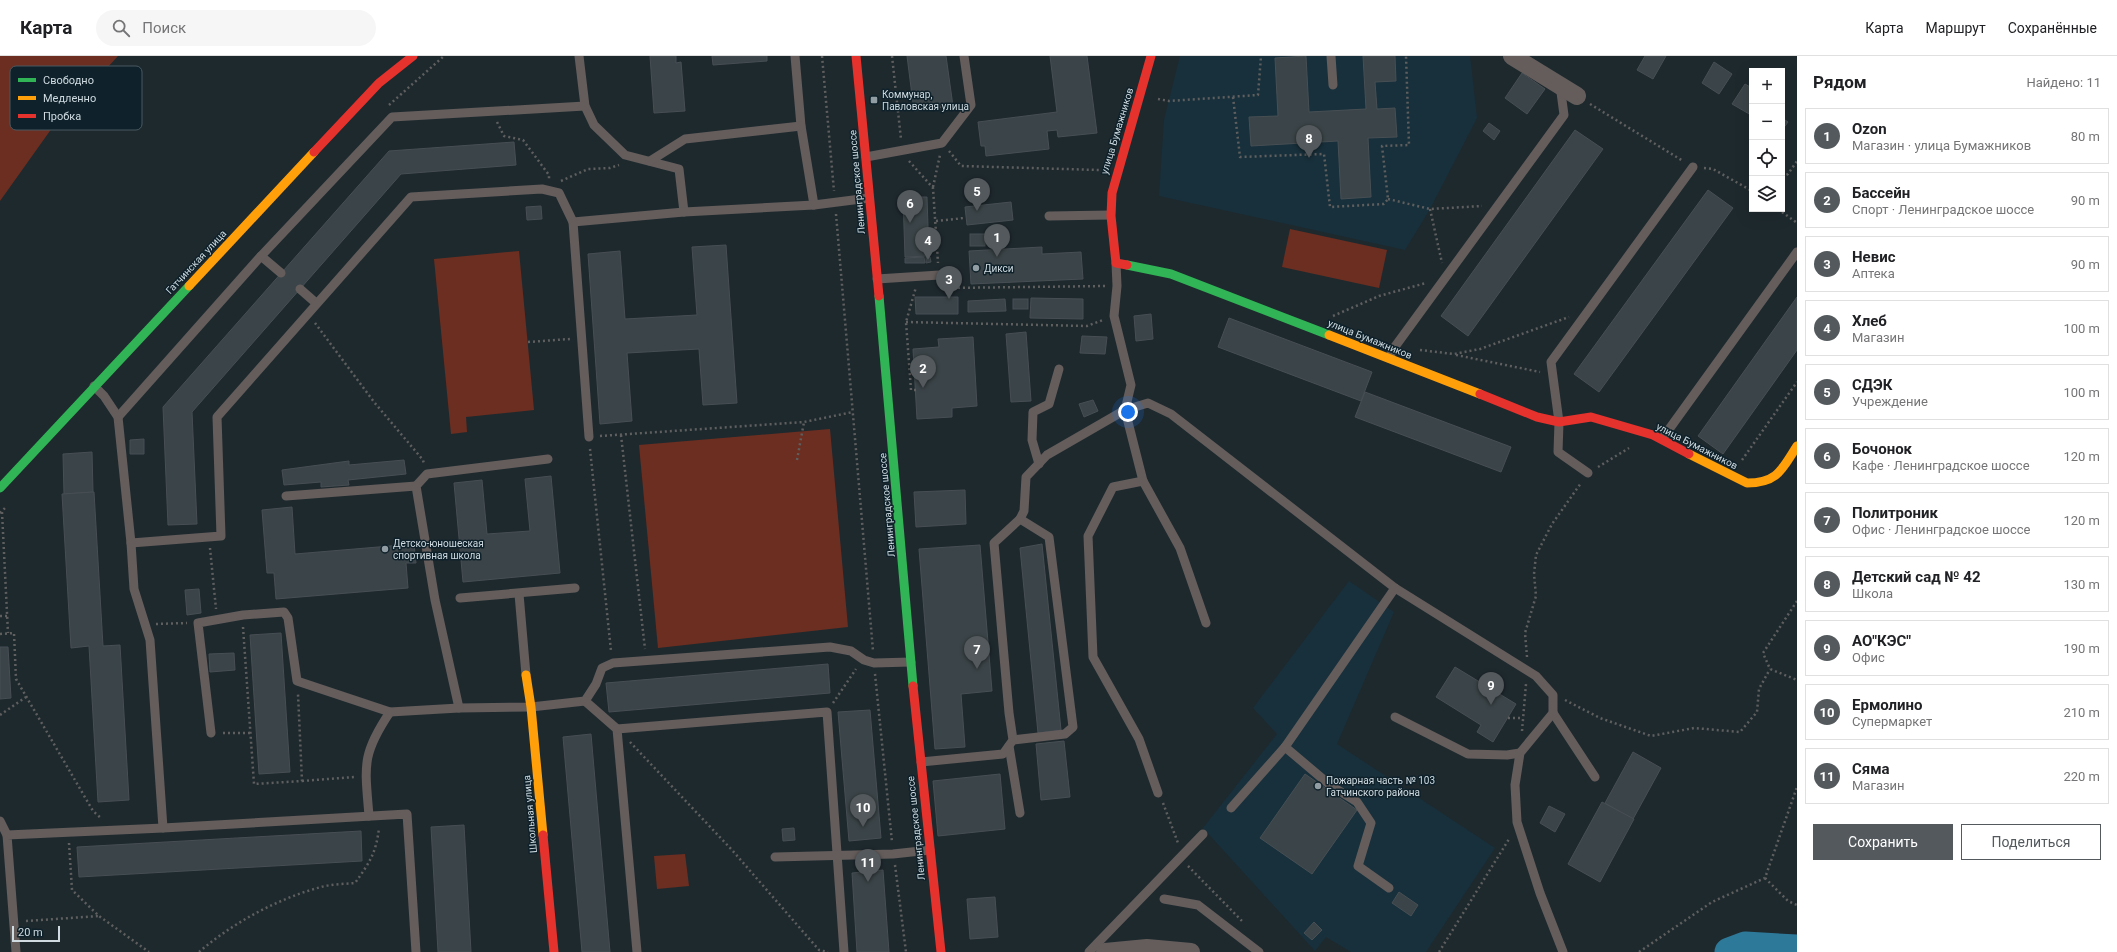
<!DOCTYPE html>
<html lang="ru">
<head>
<meta charset="utf-8">
<style>
	:root { --surface:#fff; --page:#f6f6f6; --text:#202124; --muted:#757577; --line:#e0e0e0; --accent:#53595d }
	body { margin:0; font-family:Roboto,sans-serif; background:var(--page); color:var(--text) }
	.controls { position:absolute; right:12px; top:12px; display:grid; overflow:hidden; border-radius:0px; box-shadow:0 4px 16px #0002 }
	.controls button { width:36px; height:36px; display:grid; place-items:center; padding:0; border:0; border-bottom:1px solid var(--line); background:var(--surface); color:var(--text); font:20px sans-serif }
	.scale { position:absolute; left:12px; bottom:10px; width:48px; box-sizing:border-box; padding-left:4px; border:2px solid #cfdbe1; border-top:0; font-size:11px; line-height:14px; white-space:nowrap; color:#cfdbe1; -webkit-text-stroke:3px #0f212a; paint-order:stroke }
	.you { position:absolute; left:1128px; top:356px; width:14px; height:14px; margin:-10px; border:3px solid #fff; border-radius:50%; background:#1a73e8; box-shadow:0 0 0 6px #1a73e833 }
	.badge { display:grid; place-items:center; width:26px; height:26px; border-radius:50%; background:var(--accent); color:#fff; font-size:13px; font-weight:700 }
	.pin { position:absolute; translate:-50% -33px; filter:drop-shadow(0 1px 2px #0008) }
	.pin::after { content:''; position:absolute; top:21px; width:14px; height:12px; background:inherit; clip-path:polygon(0 0,100% 0,50% 100%) }
	.list { margin:0; padding:0; list-style:none }
	h2 { display:flex; justify-content:space-between; align-items:center; height:52px; margin:0; padding:0 16px; font-size:17px }
	h2 small { font-size:13px; font-weight:400; color:var(--muted) }
	.list li { display:grid; grid-template-columns:26px 1fr auto; gap:12px; align-items:center; box-sizing:border-box; height:56px; margin:0 8px 8px; padding:0 8px; border:1px solid var(--line); border-radius:0px }
	.list b { display:block; font-size:15px; white-space:nowrap }
	.list p { margin:0; font-size:13px; white-space:nowrap; color:var(--muted) }
	.list em { font-size:13px; font-style:normal; color:var(--muted) }
	.actions { display:flex; gap:8px; padding:12px 16px }
	.actions a { flex:1; padding:9px 0; border:1px solid var(--accent); border-radius:0px; text-align:center; font-size:14px; color:var(--accent) }
	.actions .main { background:var(--accent); color:#fff }
	.icon { flex:none; width:22px; height:22px; fill:none; stroke:currentColor; stroke-width:2; stroke-linecap:round; stroke-linejoin:round }
	.map { position:relative; flex:none; width:1797px; height:896px; overflow:hidden }
	header { display:flex; align-items:center; gap:24px; box-sizing:border-box; height:56px; padding:0 20px; background:var(--surface); border-bottom:1px solid var(--line) }
	header strong { font-size:19px }
	nav { display:flex; gap:22px; margin-inline-start:auto; font-size:14px }
	.search { width:280px; height:36px; background:var(--page); display:flex; align-items:center; gap:10px; box-sizing:border-box; padding:0 14px; border-radius:22px; color:var(--muted); font-size:15px }
	main { display:flex }
	aside { flex:1; background:var(--surface) }
	.map>svg:first-child { display:block }
	.built { fill:#18303b }
	.green { fill:#6c2e20 }
	.lines { fill:none; stroke-linecap:round; stroke-linejoin:round }
	.river { stroke:#2d799a; stroke-width:29 }
	.building { fill:#3b4448; stroke:#474f54 }
	.path { stroke:#5f5f5f; stroke-width:2.5; stroke-dasharray:2 3; stroke-linecap:butt }
	.lane { stroke:#645d5c; stroke-width:9 }
	.street { stroke:#645d5c; stroke-width:18 }
	.fast { stroke:#30b455; stroke-width:9 }
	.slow { stroke:#ff9f0a; stroke-width:9 }
	.jam { stroke:#e5322d; stroke-width:9 }
	.poi-dot { fill:#919da2; stroke:#0f212a; stroke-width:1.5 }
	.labels { text-anchor:middle; dominant-baseline:central; stroke-width:3; stroke-linejoin:round; paint-order:stroke }
	.poi-label { font-size:10px; fill:#cfdbe1; stroke:#0f212a; text-anchor:start }
	.street-label { font-size:10px; fill:#cfdbe1; stroke:#0f212a }
	.key { fill:#0f212a; stroke:#495961; stroke-width:1 }
	.key-label { font-size:11px; fill:#cfdbe1 }
</style>
</head>
<body>
<header>
<strong>Карта</strong>
<div class="search"><svg class="icon" aria-label="search" viewBox="0 0 24 24"><circle cx="10" cy="10" r="6"/><path d="M15 15l6 6"/></svg>Поиск</div>
<nav><a>Карта</a><a>Маршрут</a><a>Сохранённые</a></nav>
</header>
<main>
<div class="map">
<svg width="1797" height="896" viewBox="0 0 1797 896">
	<rect width="100%" height="100%" fill="#1e292e"/>
	<!-- built -->
	<g class="built">
		<polygon points="1180,0 1470,0 1477,62 1430,153 1405,194 1159,140 1164,64"/>
		<polygon points="1349,525 1394,556 1337,688 1495,792 1426,896 1351,896 1326,881 1315,895 1203,772 1277,678 1253,652"/>
	</g>
	<!-- green -->
	<g class="green">
		<polygon points="0,0 118,0 52,72 0,145"/>
		<polygon points="1290,173 1387,194 1379,232 1282,211"/>
		<polygon points="519,195 534,354 466,361 467,376 451,378 434,203"/>
		<polygon points="830,373 848,571 658,592 639,389"/>
		<polygon points="685,798 689,830 657,833 654,800"/>
	</g>
	<g class="lines">
		<!-- river -->
		<polyline class="river" points="1729,896 1745,890 1797,893"/>
	</g>
	<!-- building -->
	<g class="building">
		<polygon points="650,0 676,0 676,7 681,6 685,55 654,57"/>
		<polygon points="712,0 767,0 767,5 713,9"/>
		<polygon points="907,0 946,0 953,50 914,55"/>
		<polygon points="1050,0 1087,0 1097,77 1058,81 1057,74 1047,75 1049,93 986,100 985,90 981,90 978,66 1057,56"/>
		<polygon points="1306,0 1309,56 1366,53 1363,0 1395,0 1396,25 1375,26 1377,53 1395,52 1397,81 1368,82 1371,141 1341,143 1338,85 1251,90 1249,61 1278,60 1275,2"/>
		<polygon points="1645,0 1666,0 1653,23 1637,14"/>
		<polygon points="1714,6 1732,18 1719,38 1702,27"/>
		<polygon points="1522,17 1545,33 1527,58 1505,42"/>
		<polygon points="1745,28 1752,32 1751,59 1732,48"/>
		<polygon points="1782,62 1788,66 1782,74"/>
		<polygon points="1489,67 1500,75 1494,84 1483,75"/>
		<polygon points="1575,74 1603,93 1468,280 1441,260"/>
		<polygon points="514,86 516,109 401,118 192,356 197,468 168,469 163,351 389,95"/>
		<polygon points="1708,134 1733,152 1599,336 1574,318"/>
		<polygon points="903,141 927,141 929,200 905,201"/>
		<polygon points="1011,146 1013,164 967,169 965,151"/>
		<polygon points="541,150 542,163 527,164 526,151"/>
		<rect x="970" y="178" width="15" height="12"/>
		<polygon points="726,189 737,347 703,349 699,293 627,297 632,365 600,368 588,198 620,195 625,263 697,259 692,191"/>
		<polygon points="1042,191 1042,198 1081,196 1083,223 971,228 969,195"/>
		<polygon points="924,201 925,207 905,207 905,202"/>
		<polygon points="926,201 930,201 931,206 926,207"/>
		<polygon points="915,241 958,241 958,258 916,258"/>
		<polygon points="1797,241 1797,294 1723,398 1698,380"/>
		<polygon points="1031,242 1083,243 1083,263 1030,262"/>
		<polygon points="1005,243 1006,255 968,256 968,245"/>
		<rect x="1013" y="243" width="15" height="10"/>
		<polygon points="1151,258 1153,283 1136,285 1134,260"/>
		<polygon points="1229,262 1372,316 1361,345 1218,291"/>
		<polygon points="1026,276 1031,345 1011,346 1006,278"/>
		<polygon points="1082,280 1107,281 1105,298 1080,297"/>
		<polygon points="973,281 977,350 952,352 952,361 917,363 913,293 939,291 938,283"/>
		<polygon points="1365,336 1511,391 1501,416 1355,361"/>
		<polygon points="1093,344 1098,355 1084,361 1079,348"/>
		<polygon points="144,383 144,398 130,398 130,384"/>
		<polygon points="92,396 93,436 64,438 63,398"/>
		<polygon points="404,404 406,418 348,424 349,429 321,431 321,426 284,429 282,414 349,405 349,409"/>
		<polygon points="551,420 560,517 463,526 454,427 482,424 487,478 530,475 525,423"/>
		<polygon points="965,434 966,468 916,471 914,436"/>
		<polygon points="94,436 103,590 120,589 129,744 98,746 89,590 71,592 62,438"/>
		<polygon points="292,451 295,498 414,488 416,507 406,507 408,532 276,543 274,517 267,517 262,454"/>
		<polygon points="1042,488 1061,674 1038,677 1020,492"/>
		<polygon points="980,489 992,635 961,638 965,691 935,693 919,493"/>
		<polygon points="199,533 201,557 187,559 185,534"/>
		<polygon points="281,577 290,716 259,718 250,579"/>
		<polygon points="0,591 8,591 11,642 0,643"/>
		<polygon points="234,597 235,614 210,616 209,598"/>
		<polygon points="828,608 830,637 609,656 606,627"/>
		<polygon points="1455,611 1516,648 1493,686 1477,676 1481,669 1436,641"/>
		<polygon points="870,654 881,782 849,785 838,656"/>
		<polygon points="591,678 610,896 582,896 563,681"/>
		<polygon points="1064,685 1070,741 1041,744 1036,688"/>
		<polygon points="1633,696 1661,712 1633,763 1605,747"/>
		<polygon points="1000,718 1005,773 938,780 933,725"/>
		<polygon points="1305,718 1357,754 1312,818 1260,782"/>
		<polygon points="1602,746 1634,763 1600,826 1568,808"/>
		<polygon points="1549,750 1565,758 1555,776 1540,767"/>
		<polygon points="464,769 471,896 438,896 431,771"/>
		<polygon points="794,772 795,784 783,785 782,773"/>
		<polygon points="361,775 362,805 79,821 77,791"/>
		<polygon points="883,814 889,896 857,896 852,817"/>
		<polygon points="1399,836 1418,849 1411,860 1392,847"/>
		<polygon points="995,841 998,881 970,883 967,843"/>
		<polygon points="1314,866 1322,874 1312,884 1304,877"/>
	</g>
	<g class="lines">
		<!-- path -->
		<g class="path">
			<polyline points="822,0 834,135"/>
			<polyline points="892,0 901,83"/>
			<polyline points="1233,41 1240,101 1324,98 1330,151 1384,148 1388,143 1382,90 1409,89 1406,0"/>
			<polyline points="1158,43 1169,45 1258,39 1261,0"/>
			<polyline points="1590,48 1683,105"/>
			<polyline points="389,49 444,0"/>
			<polyline points="497,66 504,80 523,84 549,119 549,123"/>
			<polyline points="949,95 961,110 1099,114"/>
			<polyline points="909,105 933,132 938,207"/>
			<polyline points="1704,112 1713,113 1752,135"/>
			<polyline points="1782,121 1788,118 1797,105"/>
			<polyline points="561,125 588,113 610,112 619,109"/>
			<polyline points="933,131 940,99"/>
			<polyline points="1388,143 1430,153 1482,150"/>
			<polyline points="1430,153 1442,207"/>
			<polyline points="1778,153 1797,167"/>
			<polyline points="836,158 873,595"/>
			<polyline points="936,165 964,162"/>
			<polyline points="948,232 1105,230"/>
			<polyline points="1333,260 1379,240 1426,227"/>
			<polyline points="906,266 1087,270 1103,264"/>
			<polyline points="315,267 374,346 423,404 424,408"/>
			<polyline points="528,286 570,283"/>
			<polyline points="1420,294 1454,298 1480,293 1569,261"/>
			<polyline points="1456,299 1540,316"/>
			<polyline points="916,334 911,334 906,266 916,231"/>
			<polyline points="621,379 645,593"/>
			<polyline points="600,380 804,366 853,356"/>
			<polyline points="590,393 611,595"/>
			<polyline points="797,404 804,366"/>
			<polyline points="1742,404 1797,326"/>
			<polyline points="1598,411 1629,392"/>
			<polyline points="2,456 8,577"/>
			<polyline points="0,457 7,450"/>
			<polyline points="210,492 216,553"/>
			<polyline points="1797,545 1763,597 1770,613 1797,624"/>
			<polyline points="0,560 7,560"/>
			<polyline points="156,568 187,567"/>
			<polyline points="243,571 254,728 302,725 298,638"/>
			<polyline points="0,578 14,577 16,623 93,755 102,763"/>
			<polyline points="1527,601 1525,577 1536,540 1534,518 1536,499 1552,468 1581,427"/>
			<polyline points="875,618 892,786"/>
			<polyline points="1565,644 1600,662 1651,680 1694,672 1740,676 1757,656 1759,633 1770,613"/>
			<polyline points="833,647 856,613"/>
			<polyline points="0,659 26,641"/>
			<polyline points="1508,662 1523,662"/>
			<polyline points="1522,675 1526,628"/>
			<polyline points="223,677 250,677"/>
			<polyline points="630,686 732,794 819,894 828,896"/>
			<polyline points="302,725 355,721"/>
			<polyline points="1163,747 1178,787"/>
			<polyline points="69,787 72,834 99,860 149,896"/>
			<polyline points="895,809 906,896"/>
			<polyline points="1188,810 1243,866"/>
			<polyline points="1765,822 1788,845 1797,849"/>
			<polyline points="26,865 99,860"/>
			<path d="M 199,896 C 234,866 277,843 321,831 C 332,828 344,828 355,827 C 370,806 376,797 379,772"/>
			<polyline points="1439,896 1509,783"/>
			<polyline points="1639,896 1712,846 1765,822 1797,731"/>
		</g>
		<!-- lane -->
		<g class="lane">
			<polyline points="579,0 585,50 594,69 625,99 679,113 684,156"/>
			<polyline points="795,0 801,70 814,149"/>
			<polyline points="1331,0 1333,29"/>
			<polyline points="866,101 942,87 971,49 964,0"/>
			<polyline points="650,105 685,83 801,70"/>
			<polyline points="1049,160 1110,159"/>
			<polyline points="573,166 684,156 814,149 869,142"/>
			<polyline points="261,200 281,217"/>
			<polyline points="1116,207 1117,230 1114,260 1131,329 1125,354 1143,425 1113,431 1088,480 1093,601 1139,683 1158,737"/>
			<polyline points="877,223 955,218"/>
			<polyline points="300,233 316,247"/>
			<polyline points="1389,302 1394,292 1564,59 1560,29"/>
			<polyline points="118,361 261,200 392,61 585,50"/>
			<polyline points="1662,383 1797,196"/>
			<polyline points="548,403 427,418 416,430 435,544 459,652 531,651 585,645 596,628 602,612 613,607 830,591 851,595 864,604 874,607 911,606"/>
			<polyline points="1039,408 1032,384 1033,356 1049,348 1059,313"/>
			<polyline points="1588,417 1558,396 1559,366 1551,306 1693,111"/>
			<polyline points="1143,425 1180,492 1206,567"/>
			<polyline points="286,440 416,430"/>
			<polyline points="131,487 221,480 217,361 411,141 542,133 559,137 573,166 589,381"/>
			<polyline points="519,538 526,619"/>
			<polyline points="460,542 575,532"/>
			<polyline points="585,645 617,673 637,896"/>
			<polyline points="1553,657 1595,721"/>
			<polyline points="1395,661 1468,698 1507,699 1520,697"/>
			<polyline points="617,673 827,656 844,896"/>
			<polyline points="211,677 198,567 243,559 284,556 288,562 297,625 390,656 459,652"/>
			<polyline points="1013,684 1065,678 1073,671 1049,481 1020,463"/>
			<polyline points="1009,690 1020,757"/>
			<polyline points="1285,691 1330,729 1357,746 1371,767 1358,810 1389,832"/>
			<polyline points="921,706 1003,698 1013,684 1009,657 994,487 1020,463 1024,455 1026,421 1047,399 1125,354 1148,347 1171,358 1395,532 1536,620 1553,639 1553,657 1520,697 1515,729 1517,766 1540,837 1563,896"/>
			<polyline points="1231,752 1285,691 1395,532"/>
			<path d="M 369,760 C 365,710 361,699 390,656"/>
			<polyline points="0,765 7,779"/>
			<polyline points="163,772 407,758 416,896"/>
			<polyline points="775,801 893,798 930,794"/>
			<polyline points="1164,843 1198,849 1259,896"/>
			<polyline points="16,896 7,779 163,772 150,584 134,533 131,487 118,361 104,340 94,330"/>
			<polyline points="1089,896 1203,778"/>
		</g>
		<!-- street -->
		<g class="street">
			<polyline points="1512,0 1577,40"/>
			<polyline points="1105,896 1147,892 1191,896"/>
		</g>
		<!-- fast -->
		<g class="fast">
			<polyline points="1127,209 1171,218 1329,279"/>
			<polyline points="879,240 913,630"/>
			<polyline points="0,432 189,230"/>
		</g>
		<!-- slow -->
		<g class="slow">
			<polyline points="189,230 314,96"/>
			<polyline points="1329,279 1480,338"/>
			<path d="M 1689,398 L 1747,427 C 1778,427 1782,413 1797,390"/>
			<polyline points="526,619 531,651 543,779"/>
		</g>
		<!-- jam -->
		<g class="jam">
			<polyline points="856,0 879,240"/>
			<polyline points="314,96 379,27 413,0"/>
			<polyline points="1127,209 1116,207 1111,160 1112,137 1151,0"/>
			<polyline points="1480,338 1537,361 1559,366 1591,361 1653,379 1689,398"/>
			<polyline points="913,630 941,896"/>
			<polyline points="543,779 554,896"/>
		</g>
	</g>
	<!-- markers -->
	<g class="poi-dot">
		<rect x="870" y="40" width="8" height="8" rx="2"/>
		<circle cx="976" cy="212" r="4"/>
		<circle cx="385" cy="493" r="4"/>
		<circle cx="1318" cy="730" r="4"/>
	</g>
	<g class="labels">
		<!-- poi labels -->
		<g class="poi-label">
			<text x="882" y="38">Коммунар,<tspan x="882" dy="12">Павловская улица</tspan></text>
			<text x="984" y="212">Дикси</text>
			<text x="393" y="487">Детско-юношеская<tspan x="393" dy="12">спортивная школа</tspan></text>
			<text x="1326" y="724">Пожарная часть № 103<tspan x="1326" dy="12">Гатчинского района</tspan></text>
		</g>
		<!-- street labels -->
		<g class="street-label">
			<text transform="translate(1117 75) rotate(-73)">улица Бумажников</text>
			<text transform="translate(857 126) rotate(-95)">Ленинградское шоссе</text>
			<text transform="translate(196 206) rotate(-47)">Гатчинская улица</text>
			<text transform="translate(1370 283) rotate(22)">улица Бумажников</text>
			<text transform="translate(1697 390) rotate(27)">улица Бумажников</text>
			<text transform="translate(887 449) rotate(-95)">Ленинградское шоссе</text>
			<text transform="translate(530 758) rotate(-95)">Школьная улица</text>
			<text transform="translate(916 772) rotate(-96)">Ленинградское шоссе</text>
		</g>
	</g>
	<!-- legend -->
	<rect x="10" y="10" width="132" height="64" rx="6" class="key"/>
	<rect x="18" y="22" width="18" height="4" fill="#30b455"/>
	<rect x="18" y="40" width="18" height="4" fill="#ff9f0a"/>
	<rect x="18" y="58" width="18" height="4" fill="#e5322d"/>
	<g class="key-label">
		<text x="43" y="28">Свободно</text>
		<text x="43" y="46">Медленно</text>
		<text x="43" y="64">Пробка</text>
	</g>
</svg>
<div class="controls">
<button>+</button>
<button>−</button>
<button><svg class="icon" aria-label="locate" viewBox="0 0 24 24"><circle cx="12" cy="12" r="6"/><path d="M12 2v4M12 18v4M2 12h4M18 12h4"/></svg></button>
<button><svg class="icon" aria-label="layers" viewBox="0 0 24 24"><path d="M12 4l9 5-9 5-9-5zM3 14l9 5 9-5"/></svg></button>
</div>
<div class="scale">20 m</div>
<div class="you"></div>
<div class="pin badge" style="left:997px;top:201px">1</div>
<div class="pin badge" style="left:923px;top:332px">2</div>
<div class="pin badge" style="left:949px;top:243px">3</div>
<div class="pin badge" style="left:928px;top:204px">4</div>
<div class="pin badge" style="left:977px;top:155px">5</div>
<div class="pin badge" style="left:910px;top:167px">6</div>
<div class="pin badge" style="left:977px;top:613px">7</div>
<div class="pin badge" style="left:1309px;top:102px">8</div>
<div class="pin badge" style="left:1491px;top:649px">9</div>
<div class="pin badge" style="left:863px;top:771px">10</div>
<div class="pin badge" style="left:868px;top:826px">11</div>
</div>
<aside>
<h2>Рядом<small>Найдено: 11</small></h2>
<ul class="list">
<li><span class="badge">1</span><div><b>Ozon</b><p>Магазин · улица Бумажников</p></div><em>80 m</em></li>
<li><span class="badge">2</span><div><b>Бассейн</b><p>Спорт · Ленинградское шоссе</p></div><em>90 m</em></li>
<li><span class="badge">3</span><div><b>Невис</b><p>Аптека</p></div><em>90 m</em></li>
<li><span class="badge">4</span><div><b>Хлеб</b><p>Магазин</p></div><em>100 m</em></li>
<li><span class="badge">5</span><div><b>СДЭК</b><p>Учреждение</p></div><em>100 m</em></li>
<li><span class="badge">6</span><div><b>Бочонок</b><p>Кафе · Ленинградское шоссе</p></div><em>120 m</em></li>
<li><span class="badge">7</span><div><b>Политроник</b><p>Офис · Ленинградское шоссе</p></div><em>120 m</em></li>
<li><span class="badge">8</span><div><b>Детский сад № 42</b><p>Школа</p></div><em>130 m</em></li>
<li><span class="badge">9</span><div><b>АО&quot;КЭС&quot;</b><p>Офис</p></div><em>190 m</em></li>
<li><span class="badge">10</span><div><b>Ермолино</b><p>Супермаркет</p></div><em>210 m</em></li>
<li><span class="badge">11</span><div><b>Сяма</b><p>Магазин</p></div><em>220 m</em></li>
</ul>
<div class="actions"><a class="main">Сохранить</a><a>Поделиться</a></div>
</aside>
</main>
</body>
</html>
